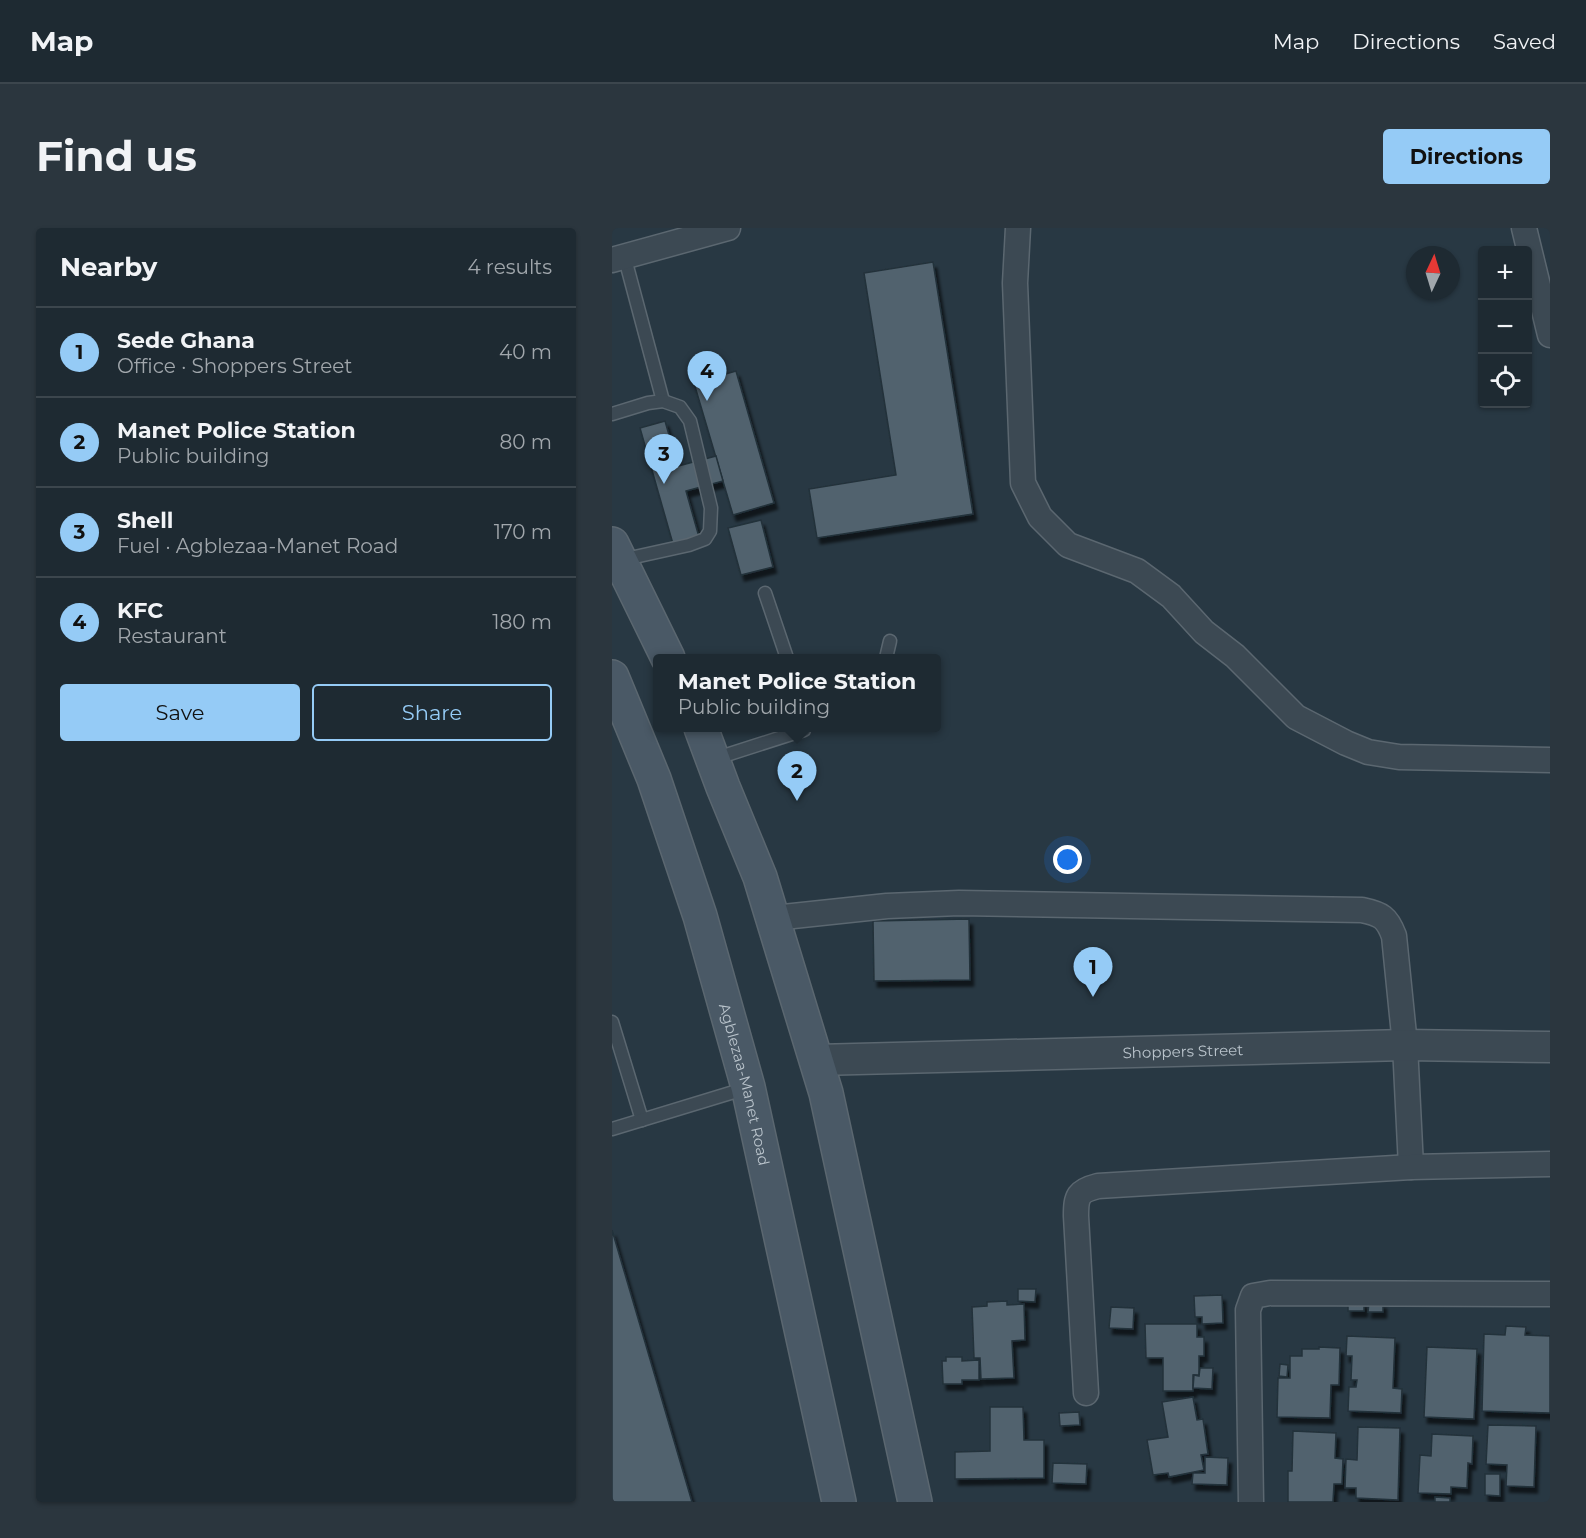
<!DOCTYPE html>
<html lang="en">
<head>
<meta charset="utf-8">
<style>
	:root { --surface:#1e2a32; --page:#2b363e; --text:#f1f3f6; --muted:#a1a7ac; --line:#3c464d; --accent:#95cbf6 }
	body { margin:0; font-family:Montserrat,sans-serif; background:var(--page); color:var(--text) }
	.controls { position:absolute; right:18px; top:18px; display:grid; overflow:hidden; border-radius:6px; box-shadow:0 2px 4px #0004 }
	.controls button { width:54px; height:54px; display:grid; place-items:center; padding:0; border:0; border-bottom:2px solid var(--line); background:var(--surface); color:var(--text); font:30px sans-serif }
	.compass { position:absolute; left:794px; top:18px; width:54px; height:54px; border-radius:50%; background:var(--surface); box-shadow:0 2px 4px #0004; rotate:4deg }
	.you { position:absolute; left:456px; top:632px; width:21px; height:21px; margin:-15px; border:4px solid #fff; border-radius:50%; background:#1a73e8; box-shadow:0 0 0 9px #1a73e833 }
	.badge { display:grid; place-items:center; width:39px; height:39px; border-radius:50%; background:var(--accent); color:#111; font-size:20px; font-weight:700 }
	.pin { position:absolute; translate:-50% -50px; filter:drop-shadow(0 2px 3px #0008) }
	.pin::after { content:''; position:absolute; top:32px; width:21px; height:18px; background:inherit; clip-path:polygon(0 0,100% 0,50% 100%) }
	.popup { position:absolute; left:41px; top:426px; width:288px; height:78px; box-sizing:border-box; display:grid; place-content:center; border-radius:6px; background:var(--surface); filter:drop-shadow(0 2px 4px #0005); font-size:20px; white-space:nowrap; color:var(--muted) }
	.popup b { font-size:22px; color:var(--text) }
	.popup::after { content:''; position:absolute; left:50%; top:100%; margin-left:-12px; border:12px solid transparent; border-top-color:var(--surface) }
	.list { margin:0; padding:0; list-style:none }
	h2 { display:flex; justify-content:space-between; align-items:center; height:78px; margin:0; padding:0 24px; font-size:26px }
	h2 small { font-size:20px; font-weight:400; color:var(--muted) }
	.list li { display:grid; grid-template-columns:39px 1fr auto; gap:18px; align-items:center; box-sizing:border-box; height:90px; padding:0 24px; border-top:2px solid var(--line) }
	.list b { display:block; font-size:22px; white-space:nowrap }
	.list p { margin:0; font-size:20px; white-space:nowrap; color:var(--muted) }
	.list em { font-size:20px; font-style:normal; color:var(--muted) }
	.actions { display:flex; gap:12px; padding:18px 24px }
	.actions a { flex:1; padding:14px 0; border:2px solid var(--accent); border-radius:6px; text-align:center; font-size:21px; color:var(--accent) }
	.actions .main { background:var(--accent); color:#111 }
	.icon { flex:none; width:33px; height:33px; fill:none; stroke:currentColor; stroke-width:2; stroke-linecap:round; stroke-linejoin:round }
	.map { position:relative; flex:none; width:938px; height:1274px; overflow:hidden; border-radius:6px }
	header { display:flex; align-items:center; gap:36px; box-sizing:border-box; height:84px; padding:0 30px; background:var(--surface); border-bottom:2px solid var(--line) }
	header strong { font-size:28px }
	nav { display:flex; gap:33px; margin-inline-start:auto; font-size:21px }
	.intro { display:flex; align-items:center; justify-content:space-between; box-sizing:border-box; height:144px; padding:0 36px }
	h1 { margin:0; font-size:42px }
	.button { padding:15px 27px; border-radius:6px; background:var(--accent); color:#111; font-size:21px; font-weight:700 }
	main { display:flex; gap:36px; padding:0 36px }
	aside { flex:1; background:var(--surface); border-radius:6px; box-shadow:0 2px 4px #0004 }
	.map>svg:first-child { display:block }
	.building { fill:#51626e; stroke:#23313a; stroke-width:1.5; filter:url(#shadow) }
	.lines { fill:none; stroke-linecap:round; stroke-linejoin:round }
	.service-casing { stroke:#5b6770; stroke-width:15 }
	.minor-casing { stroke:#5b6770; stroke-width:27 }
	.tertiary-casing { stroke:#5b6770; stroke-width:33 }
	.secondary-casing { stroke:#5b6770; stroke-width:36 }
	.service { stroke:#3c4953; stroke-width:12 }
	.minor { stroke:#3c4953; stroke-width:24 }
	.tertiary { stroke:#3c4953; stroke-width:30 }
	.secondary { stroke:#4a5966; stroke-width:33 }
	.labels { text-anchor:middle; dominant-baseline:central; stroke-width:5; stroke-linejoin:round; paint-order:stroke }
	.street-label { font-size:15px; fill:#bac4cc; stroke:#212f38 }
</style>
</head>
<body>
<header>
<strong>Map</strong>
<nav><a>Map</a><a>Directions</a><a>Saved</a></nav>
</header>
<div class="intro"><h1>Find us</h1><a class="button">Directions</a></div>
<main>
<aside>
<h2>Nearby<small>4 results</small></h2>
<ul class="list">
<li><span class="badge">1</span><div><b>Sede Ghana</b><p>Office · Shoppers Street</p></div><em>40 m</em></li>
<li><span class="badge">2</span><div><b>Manet Police Station</b><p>Public building</p></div><em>80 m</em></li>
<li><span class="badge">3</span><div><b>Shell</b><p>Fuel · Agblezaa-Manet Road</p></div><em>170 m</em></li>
<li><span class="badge">4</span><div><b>KFC</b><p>Restaurant</p></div><em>180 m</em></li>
</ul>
<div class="actions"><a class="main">Save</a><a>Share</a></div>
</aside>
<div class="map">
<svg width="938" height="1274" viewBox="0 0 938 1274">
	<defs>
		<filter id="shadow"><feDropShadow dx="3.5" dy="6" stdDeviation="1.5" flood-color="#0009"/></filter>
	</defs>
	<rect width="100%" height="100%" fill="#283843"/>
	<!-- building -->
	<g class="building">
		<polygon points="321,34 361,286 205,310 197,261 284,247 252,45"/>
		<polygon points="124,143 162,275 121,287 82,155"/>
		<polygon points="53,193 66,238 104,228 111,253 74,263 87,309 61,316 28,200"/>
		<polygon points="149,292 161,339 129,347 116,300"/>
		<polygon points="357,691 358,752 262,753 261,693"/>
		<polygon points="0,1002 80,1274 0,1274"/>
		<polygon points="406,1061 424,1061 423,1074 406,1073"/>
		<polygon points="610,1067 611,1095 590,1096 590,1089 583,1089 582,1068"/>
		<polygon points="395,1073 395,1077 412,1076 413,1112 400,1113 402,1150 369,1151 368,1130 362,1130 360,1079 375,1078 375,1074"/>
		<polygon points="736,1073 752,1074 752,1083 736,1083"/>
		<polygon points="757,1074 771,1075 771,1084 756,1084"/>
		<polygon points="499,1079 522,1080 521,1101 497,1100"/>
		<polygon points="533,1096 585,1096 585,1109 592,1109 592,1128 587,1128 587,1147 581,1147 581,1163 551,1163 551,1130 534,1130"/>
		<polygon points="894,1098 914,1099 913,1107 938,1108 938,1185 870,1183 872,1106 893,1107"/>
		<polygon points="735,1108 783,1110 781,1160 790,1161 789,1185 736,1183 737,1159 744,1159 745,1152 739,1152 740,1128 734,1128"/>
		<polygon points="707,1119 728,1120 727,1157 719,1157 718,1190 665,1189 666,1150 678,1150 678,1128 690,1128 690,1121 707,1121"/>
		<polygon points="815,1119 865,1121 862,1191 812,1189"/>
		<polygon points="334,1129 350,1129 350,1133 367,1132 367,1152 350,1152 350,1156 331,1156 330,1133 334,1133"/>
		<polygon points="668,1136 676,1137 675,1149 667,1148"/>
		<polygon points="588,1140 601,1140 600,1161 581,1160 582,1147 587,1148"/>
		<polygon points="581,1169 585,1192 591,1191 596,1226 589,1227 592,1242 557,1249 556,1245 541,1247 535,1212 556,1209 550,1174"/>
		<polygon points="378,1179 411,1179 412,1212 432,1212 432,1250 343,1251 343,1224 378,1223"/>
		<polygon points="467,1184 468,1197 448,1198 447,1185"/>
		<polygon points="876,1197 924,1198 922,1259 894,1258 895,1237 874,1236"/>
		<polygon points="746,1199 788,1200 786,1272 744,1270 744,1260 733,1260 734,1231 745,1232"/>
		<polygon points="681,1203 724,1205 723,1230 731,1231 730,1256 722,1256 721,1274 676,1274 676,1243 680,1243"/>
		<polygon points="820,1206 861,1208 860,1236 856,1235 855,1260 839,1259 839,1266 806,1265 808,1227 819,1228"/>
		<polygon points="593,1229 616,1230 615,1257 580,1256 581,1245 593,1245"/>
		<polygon points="441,1235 475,1236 474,1256 440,1255"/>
		<polygon points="873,1246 888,1246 888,1268 873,1267"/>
		<polygon points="823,1269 838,1270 838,1274 823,1274"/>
	</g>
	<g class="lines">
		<defs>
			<g id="service">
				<polyline points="12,27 51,173"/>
				<polyline points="0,186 36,175 51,173 68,179 78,193 99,280 98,303 93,311 77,317 9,332"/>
				<polyline points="153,365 175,430"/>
				<polyline points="274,430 278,413"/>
				<polyline points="102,531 192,502 192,500"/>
				<polyline points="0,794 30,892"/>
				<polyline points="0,901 135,860"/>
			</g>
			<g id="minor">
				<polyline points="406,0 403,55 411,255 428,289 456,317 525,343 559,368 592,404 623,428 684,489 734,515 756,524 787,529 938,532"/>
				<polyline points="912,0 938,107"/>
				<polyline points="0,32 116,0"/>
				<path d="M 162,690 L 275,678 L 347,675 L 750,682 C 769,686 775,689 782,708 L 793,817 L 799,939"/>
				<path d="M 474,1165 L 464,988 C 464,968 466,963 486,958 L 799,939 L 938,936"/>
				<polyline points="639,1274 636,1082 641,1068 658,1065 938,1066"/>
			</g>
			<g id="tertiary">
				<path id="s1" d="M 205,832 L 793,817 L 938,819"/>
			</g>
			<g id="secondary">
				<polyline points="0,316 56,430"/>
				<path id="s2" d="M 0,449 L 42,551 L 88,688 L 136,859 L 227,1274"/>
				<polyline points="89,500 111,559 148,649 214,865 303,1274"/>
			</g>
		</defs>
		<!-- service casing -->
		<use href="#service" class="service-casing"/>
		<!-- minor casing -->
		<use href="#minor" class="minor-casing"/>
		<!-- tertiary casing -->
		<use href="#tertiary" class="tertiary-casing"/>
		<!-- secondary casing -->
		<use href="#secondary" class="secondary-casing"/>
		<!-- service -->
		<use href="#service" class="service"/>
		<!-- minor -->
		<use href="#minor" class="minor"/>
		<!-- tertiary -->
		<use href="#tertiary" class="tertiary"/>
		<!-- secondary -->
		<use href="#secondary" class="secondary"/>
	</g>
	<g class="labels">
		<!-- street labels -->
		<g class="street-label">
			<text stroke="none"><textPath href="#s1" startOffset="366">Shoppers Street</textPath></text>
			<text stroke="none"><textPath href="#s2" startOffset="429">Agblezaa-Manet Road</textPath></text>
		</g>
	</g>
</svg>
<div class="controls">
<button>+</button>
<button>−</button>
<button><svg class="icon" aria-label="locate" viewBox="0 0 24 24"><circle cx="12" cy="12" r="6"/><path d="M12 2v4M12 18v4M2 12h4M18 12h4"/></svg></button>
</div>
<svg class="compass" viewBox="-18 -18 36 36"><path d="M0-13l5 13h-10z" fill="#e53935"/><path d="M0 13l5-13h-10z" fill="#a1a7ac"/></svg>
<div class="you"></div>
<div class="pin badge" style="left:481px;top:769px">1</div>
<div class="pin badge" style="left:185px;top:573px">2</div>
<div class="popup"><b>Manet Police Station</b>Public building</div>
<div class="pin badge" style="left:52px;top:256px">3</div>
<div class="pin badge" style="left:95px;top:173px">4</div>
</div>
</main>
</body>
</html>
